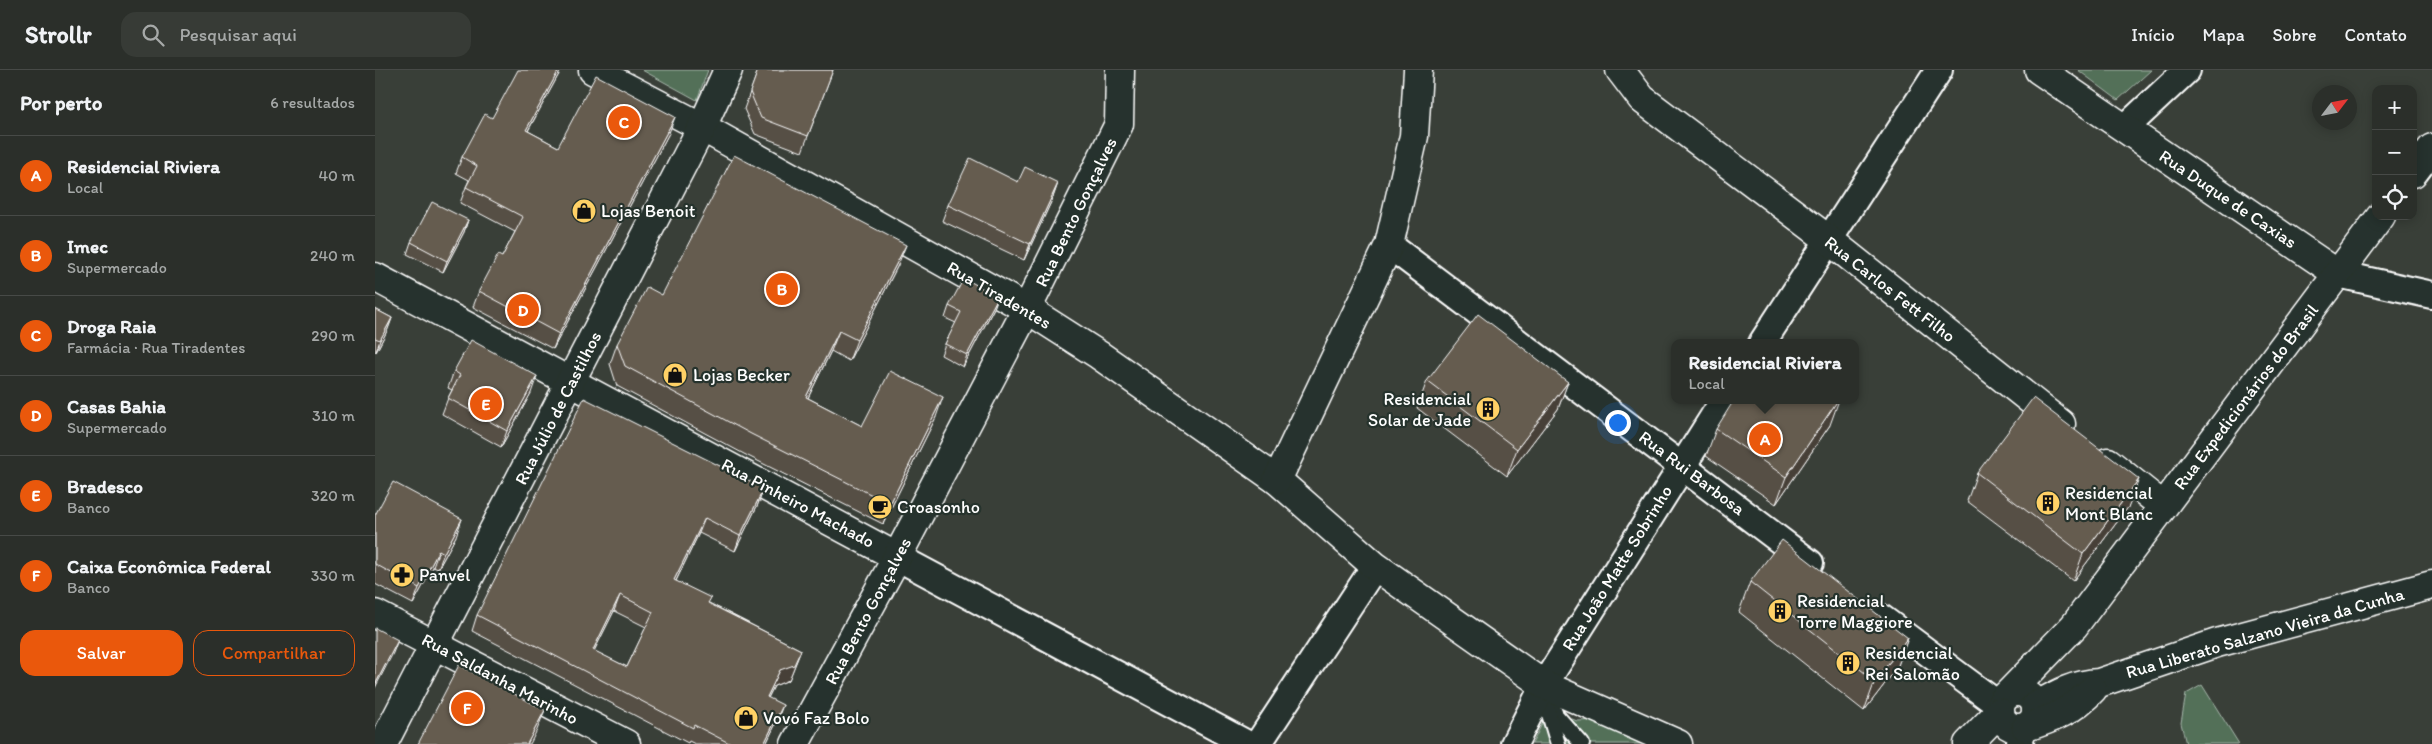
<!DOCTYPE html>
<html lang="pt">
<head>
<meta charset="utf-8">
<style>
	:root { --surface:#2b2f2a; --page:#373b36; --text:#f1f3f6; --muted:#a6a9a8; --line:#474a47; --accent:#ea580c }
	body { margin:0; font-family:Itim,sans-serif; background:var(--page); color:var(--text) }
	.controls { position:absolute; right:15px; top:15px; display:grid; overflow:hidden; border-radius:10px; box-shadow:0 2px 12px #0003 }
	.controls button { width:45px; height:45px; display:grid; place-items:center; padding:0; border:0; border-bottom:1px solid var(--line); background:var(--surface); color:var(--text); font:25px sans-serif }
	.compass { position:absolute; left:1937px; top:15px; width:45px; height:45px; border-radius:50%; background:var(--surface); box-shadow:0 2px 12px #0003; rotate:58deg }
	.you { position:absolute; left:1242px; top:352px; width:18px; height:18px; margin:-12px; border:4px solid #fff; border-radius:50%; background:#1a73e8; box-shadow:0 0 0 8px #1a73e833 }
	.badge { display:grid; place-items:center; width:32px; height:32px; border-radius:50%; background:var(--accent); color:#fff; font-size:16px; font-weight:700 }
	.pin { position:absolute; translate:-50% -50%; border:2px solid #fff; box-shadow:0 1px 5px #0006 }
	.popup { position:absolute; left:1296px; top:269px; width:188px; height:65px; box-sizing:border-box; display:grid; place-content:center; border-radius:10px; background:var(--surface); filter:drop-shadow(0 1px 4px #0005); font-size:16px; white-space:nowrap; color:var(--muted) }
	.popup b { font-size:19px; color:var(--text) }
	.popup::after { content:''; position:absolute; left:50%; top:100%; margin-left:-10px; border:10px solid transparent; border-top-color:var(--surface) }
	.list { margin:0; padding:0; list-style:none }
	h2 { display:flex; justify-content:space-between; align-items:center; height:65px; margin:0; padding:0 20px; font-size:21px }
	h2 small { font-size:16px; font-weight:400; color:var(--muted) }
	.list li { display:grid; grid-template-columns:32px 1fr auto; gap:15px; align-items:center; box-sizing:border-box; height:80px; padding:0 20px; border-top:1px solid var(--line) }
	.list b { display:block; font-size:19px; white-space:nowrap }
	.list p { margin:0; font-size:16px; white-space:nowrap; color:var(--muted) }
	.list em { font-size:16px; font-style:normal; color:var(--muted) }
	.actions { display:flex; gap:10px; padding:15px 20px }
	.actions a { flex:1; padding:11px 0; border:1px solid var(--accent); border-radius:15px; text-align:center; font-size:18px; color:var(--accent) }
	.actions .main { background:var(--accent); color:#fff }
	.icon { flex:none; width:28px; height:28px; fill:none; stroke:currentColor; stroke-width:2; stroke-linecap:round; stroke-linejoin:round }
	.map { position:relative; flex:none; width:2057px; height:674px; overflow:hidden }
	header { display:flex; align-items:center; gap:30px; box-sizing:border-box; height:70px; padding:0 25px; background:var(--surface); border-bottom:1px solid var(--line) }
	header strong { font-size:24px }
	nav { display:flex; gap:28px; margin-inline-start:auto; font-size:18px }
	.search { width:350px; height:45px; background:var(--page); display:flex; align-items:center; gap:12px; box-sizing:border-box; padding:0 18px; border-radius:15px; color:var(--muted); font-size:19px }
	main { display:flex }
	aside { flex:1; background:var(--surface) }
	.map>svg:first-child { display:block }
	.green { fill:#527059; stroke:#a8b8ac }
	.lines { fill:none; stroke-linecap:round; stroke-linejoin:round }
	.lane-casing { stroke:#fff; stroke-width:18 }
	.street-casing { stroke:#fff; stroke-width:30 }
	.secondary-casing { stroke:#fff; stroke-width:31 }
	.lane { stroke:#26332d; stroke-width:14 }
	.street { stroke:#26332d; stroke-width:26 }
	.secondary { stroke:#26332d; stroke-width:28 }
	.wall { fill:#574f45; stroke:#fff; fill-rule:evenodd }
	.shaded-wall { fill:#474038; stroke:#fff }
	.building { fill:#655c50; stroke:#fff; fill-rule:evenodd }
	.labels { text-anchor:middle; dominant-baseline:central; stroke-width:4.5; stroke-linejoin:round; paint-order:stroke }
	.street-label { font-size:18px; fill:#fff; stroke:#26332d }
	.poi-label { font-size:18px; fill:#fff; stroke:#26332d; text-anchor:start }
</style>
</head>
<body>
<header>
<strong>Strollr</strong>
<div class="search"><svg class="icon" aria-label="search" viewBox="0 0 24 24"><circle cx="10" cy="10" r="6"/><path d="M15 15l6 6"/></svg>Pesquisar aqui</div>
<nav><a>Início</a><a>Mapa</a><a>Sobre</a><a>Contato</a></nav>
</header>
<main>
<aside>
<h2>Por perto<small>6 resultados</small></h2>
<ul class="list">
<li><span class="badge">A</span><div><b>Residencial Riviera</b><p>Local</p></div><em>40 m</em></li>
<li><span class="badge">B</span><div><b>Imec</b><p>Supermercado</p></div><em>240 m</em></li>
<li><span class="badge">C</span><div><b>Droga Raia</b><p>Farmácia · Rua Tiradentes</p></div><em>290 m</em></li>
<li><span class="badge">D</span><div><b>Casas Bahia</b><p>Supermercado</p></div><em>310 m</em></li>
<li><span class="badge">E</span><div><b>Bradesco</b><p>Banco</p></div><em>320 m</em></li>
<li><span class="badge">F</span><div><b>Caixa Econômica Federal</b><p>Banco</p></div><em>330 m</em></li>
</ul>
<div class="actions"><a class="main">Salvar</a><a>Compartilhar</a></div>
</aside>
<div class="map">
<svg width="2057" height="674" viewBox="0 0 2057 674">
	<rect width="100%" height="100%" fill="#393f38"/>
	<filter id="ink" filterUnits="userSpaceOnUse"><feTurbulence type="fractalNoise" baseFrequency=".02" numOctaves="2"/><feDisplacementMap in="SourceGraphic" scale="10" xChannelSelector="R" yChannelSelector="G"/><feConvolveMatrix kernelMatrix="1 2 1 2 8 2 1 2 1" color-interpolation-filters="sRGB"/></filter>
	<g filter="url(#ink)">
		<!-- green -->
		<g class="green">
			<polygon points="267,0 333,0 322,30"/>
			<polygon points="1703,0 1776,0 1743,30"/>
			<polygon points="1827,615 1864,674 1811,674 1806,653 1811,624"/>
			<polygon points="1171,638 1202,651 1229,650 1279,674 1157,674 1167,654"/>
		</g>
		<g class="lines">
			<defs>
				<g id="lane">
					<polyline points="1169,616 1181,645 1207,674"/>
					<polyline points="1171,634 1183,674"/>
				</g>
				<g id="street">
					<polyline points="1750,58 1812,0"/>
					<polyline points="1014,175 1435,493"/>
					<polyline points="1963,204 2057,225"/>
					<polyline points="1387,273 1564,0"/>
					<polyline points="522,487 872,674"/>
					<polyline points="1505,547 1625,636"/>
					<polyline points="883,674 1000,496"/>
					<polyline points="1139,674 1169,615 1349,330"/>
					<polyline points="1645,674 1646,659"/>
				</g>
				<g id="secondary">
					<polyline points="218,0 327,57 652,239 724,285 902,410 1000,496 1169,615 1303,674"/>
					<polyline points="1245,0 1267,29 1454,170 1686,354"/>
					<polyline points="1664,0 1963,204"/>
					<polyline points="2038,103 2057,78"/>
					<polyline points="0,207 522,487"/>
					<polyline points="1733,392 1788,436"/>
					<polyline points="902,410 1014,175 1039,66 1043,0"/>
					<polyline points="0,544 251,674"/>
					<circle cx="1643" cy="640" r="18"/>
					<polyline points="1631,626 1699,556 2006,146"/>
					<path d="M 1661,636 C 1682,624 1699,614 1724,613 L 1842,573 L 2057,515"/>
					<path d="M 1651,657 C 1677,649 1699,640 1718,619"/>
					<polyline points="8,674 327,57 353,0"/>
					<polyline points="420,674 522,487 652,239 744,54 745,0"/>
					<polyline points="1593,674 1624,642"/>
				</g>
			</defs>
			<!-- lane casing -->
			<use href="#lane" class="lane-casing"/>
			<!-- street casing -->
			<use href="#street" class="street-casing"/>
			<!-- secondary casing -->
			<use href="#secondary" class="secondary-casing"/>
			<!-- lane -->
			<use href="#lane" class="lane"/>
			<!-- street -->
			<use href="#street" class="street"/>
			<!-- secondary -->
			<use href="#secondary" class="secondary"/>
		</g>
		<!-- wall -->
		<g class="wall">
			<polygon points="383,0 458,0 427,82 380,64 369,39"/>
			<polygon points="184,4 153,61 183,77 294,63 178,279 98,237 104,221 127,187 140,162 85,133 91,117 94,110 81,103 87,87 117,48"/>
			<polygon points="643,112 683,113 677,130 649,190 567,151 573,135"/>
			<polygon points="93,150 89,162 68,202 32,184 36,172"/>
			<polygon points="523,195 474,291 456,281 433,328 487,356 561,347 508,454 369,384 242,316 235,294 242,274 287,225"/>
			<polygon points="623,227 619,238 588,297 566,285 570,274 581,253 570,248 574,236"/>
			<polygon points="0,239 17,248 13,259 1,282 0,281"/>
			<polygon points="79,301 156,323 126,377 67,344 73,328 77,320 73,318"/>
			<polygon points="1052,311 1193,312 1183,339 1132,406 1042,338"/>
			<polygon points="1455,355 1401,434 1331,386 1341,359"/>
			<polygon points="1602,403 1754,436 1698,511 1592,431"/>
			<path d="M 389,418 L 383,434 L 360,481 L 324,463 L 301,511 L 334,533 L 426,580 L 414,610 L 399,616 L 393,628 L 402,651 L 391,674 L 320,674 L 314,671 L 313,673 L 97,561 L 102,545 ZM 239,541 L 271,557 L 252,597 L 219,581 Z"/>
			<polygon points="0,445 81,466 63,499 58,497 38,534 0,514"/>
			<polygon points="1375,512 1533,568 1522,598 1489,641 1364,542"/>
		</g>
		<!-- shaded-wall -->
		<g class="shaded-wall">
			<polygon points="184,0 186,0 184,4 145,75 151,60"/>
			<polygon points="300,47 294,63 178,279 184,264"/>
			<polygon points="683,113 677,130 649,190 655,174"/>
			<polygon points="93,150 89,162 68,202 72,191"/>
			<polygon points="531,175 523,195 474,291 482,270"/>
			<polygon points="623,227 619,238 588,297 592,285"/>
			<polygon points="17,248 13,259 1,282 5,270"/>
			<polygon points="464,261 456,281 423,348 431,327"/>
			<polygon points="162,306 156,323 126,377 132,361"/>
			<polygon points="1193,312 1183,339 1132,406 1142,379"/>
			<polygon points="568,327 561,347 508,454 515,434"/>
			<polygon points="1463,330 1464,330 1455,355 1401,434 1411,407"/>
			<polygon points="1764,409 1754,436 1698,511 1708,484"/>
			<polygon points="389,418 383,434 360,481 365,466"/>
			<polygon points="330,448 324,463 294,525 299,510"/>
			<polygon points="87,449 81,466 63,499 69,483"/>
			<polygon points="64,480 58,497 38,534 44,518"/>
			<polygon points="245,525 239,541 212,595 218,580"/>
			<polygon points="1533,568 1522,598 1489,641 1500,611"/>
			<polygon points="23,570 18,583 0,618 0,615"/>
			<polygon points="426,580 414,610 399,616 386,642 392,627 405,600"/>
			<polygon points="408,635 402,651 391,674 389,674"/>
			<polygon points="170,640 162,660 155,674 152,674"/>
		</g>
		<!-- building -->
		<g class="building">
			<polygon points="143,0 184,0 151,60 183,77 221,5 300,47 184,264 104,221 123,185 127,187 148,147 91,117 102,96 87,87 110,44 117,48"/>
			<polygon points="383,0 458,0 433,66 386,48 375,22"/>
			<polygon points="359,85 531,175 482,270 464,261 431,327 487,356 515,301 568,327 515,434 376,364 250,296 242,274 272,217 287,225"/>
			<polygon points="595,88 643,112 650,97 683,113 655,174 573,135"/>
			<polygon points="57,132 93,150 72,191 36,172"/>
			<polygon points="589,208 623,227 592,285 570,274 586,242 574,236"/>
			<polygon points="0,239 17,248 5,270 0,268"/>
			<polygon points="1103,244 1193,312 1142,379 1052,311"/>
			<polygon points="96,270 162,306 132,361 73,328 85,305 79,301"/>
			<path d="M 209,328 L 389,418 L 365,466 L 330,448 L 299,510 L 336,528 L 333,533 L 426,580 L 419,595 L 405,600 L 392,627 L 408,635 L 389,674 L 356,674 L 319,655 L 318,658 L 102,545 ZM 245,525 L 278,542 L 252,597 L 218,580 Z"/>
			<polygon points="1658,328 1764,409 1708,484 1602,403"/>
			<polygon points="1359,330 1463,330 1411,407 1341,359"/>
			<polygon points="18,412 87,449 69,483 64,480 44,518 0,494 0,445"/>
			<polygon points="1407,470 1533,568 1500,611 1375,512"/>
			<polygon points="0,558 23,570 0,615"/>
			<polygon points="84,595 170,640 152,674 43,674"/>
		</g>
	</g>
	<!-- icons -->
	<defs>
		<symbol id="shop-disc" viewBox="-11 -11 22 22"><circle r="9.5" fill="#ffd166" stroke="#26332d"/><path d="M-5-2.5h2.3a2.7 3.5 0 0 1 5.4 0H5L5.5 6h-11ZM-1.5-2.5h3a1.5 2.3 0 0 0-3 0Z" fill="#111"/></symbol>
		<symbol id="building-disc" viewBox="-11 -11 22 22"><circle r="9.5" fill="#ffd166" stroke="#26332d"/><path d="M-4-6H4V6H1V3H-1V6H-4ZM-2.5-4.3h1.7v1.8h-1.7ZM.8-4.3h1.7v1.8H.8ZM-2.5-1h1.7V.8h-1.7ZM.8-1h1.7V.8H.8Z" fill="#111"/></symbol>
		<symbol id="cafe-disc" viewBox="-11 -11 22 22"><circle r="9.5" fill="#ffd166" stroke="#26332d"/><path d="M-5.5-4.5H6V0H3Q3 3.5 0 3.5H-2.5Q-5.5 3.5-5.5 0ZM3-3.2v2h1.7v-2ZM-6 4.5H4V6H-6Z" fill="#111"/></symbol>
		<symbol id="pharmacy-disc" viewBox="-11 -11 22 22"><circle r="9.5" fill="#ffd166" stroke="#26332d"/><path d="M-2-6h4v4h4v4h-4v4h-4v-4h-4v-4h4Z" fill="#111"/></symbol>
	</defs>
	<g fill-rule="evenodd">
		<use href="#shop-disc" x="195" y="127" width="28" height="28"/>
		<use href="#shop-disc" x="286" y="291" width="28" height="28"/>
		<use href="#building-disc" x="1099" y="325" width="28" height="28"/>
		<use href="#building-disc" x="1659" y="419" width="28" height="28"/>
		<use href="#cafe-disc" x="491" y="423" width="28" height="28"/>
		<use href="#pharmacy-disc" x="13" y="491" width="28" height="28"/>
		<use href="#building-disc" x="1391" y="527" width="28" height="28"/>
		<use href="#building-disc" x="1459" y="579" width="28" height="28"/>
		<use href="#shop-disc" x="357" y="634" width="28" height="28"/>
	</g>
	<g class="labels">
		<!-- street labels -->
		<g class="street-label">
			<text transform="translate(1853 129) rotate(34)">Rua Duque de Caxias</text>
			<text transform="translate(701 142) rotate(-64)">Rua Bento Gonçalves</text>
			<text transform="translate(1515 219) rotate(38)">Rua Carlos Fett Filho</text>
			<text transform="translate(624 225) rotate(30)">Rua Tiradentes</text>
			<text transform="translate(1871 327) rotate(-53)">Rua Expedicionários do Brasil</text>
			<text transform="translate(183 338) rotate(-63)">Rua Júlio de Castilhos</text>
			<text transform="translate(1317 403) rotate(37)">Rua Rui Barbosa</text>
			<text transform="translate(423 433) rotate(28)">Rua Pinheiro Machado</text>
			<text transform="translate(1242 498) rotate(-58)">Rua João Matte Sobrinho</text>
			<text transform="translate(493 541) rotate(-62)">Rua Bento Gonçalves</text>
			<text transform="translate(1890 563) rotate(-16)">Rua Liberato Salzano Vieira da Cunha</text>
			<text transform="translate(125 609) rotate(28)">Rua Saldanha Marinho</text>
		</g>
		<!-- poi labels -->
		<g class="poi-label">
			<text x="226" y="141">Lojas Benoit</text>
			<text x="318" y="305">Lojas Becker</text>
			<text x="1096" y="329" text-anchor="end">Residencial<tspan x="1096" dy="21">Solar de Jade</tspan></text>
			<text x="1690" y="423">Residencial<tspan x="1690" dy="21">Mont Blanc</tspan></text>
			<text x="522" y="437">Croasonho</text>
			<text x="44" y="505">Panvel</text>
			<text x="1422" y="531">Residencial<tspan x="1422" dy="21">Torre Maggiore</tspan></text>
			<text x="1490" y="583">Residencial<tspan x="1490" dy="21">Rei Salomão</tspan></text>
			<text x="388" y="648">Vovó Faz Bolo</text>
		</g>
	</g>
</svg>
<div class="controls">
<button>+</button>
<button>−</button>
<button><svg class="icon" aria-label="locate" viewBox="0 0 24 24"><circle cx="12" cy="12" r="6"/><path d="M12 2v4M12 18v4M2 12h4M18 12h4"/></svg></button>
</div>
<svg class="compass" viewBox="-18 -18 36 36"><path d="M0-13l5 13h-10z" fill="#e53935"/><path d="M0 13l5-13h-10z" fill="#a6a9a8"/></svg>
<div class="you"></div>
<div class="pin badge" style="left:1390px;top:369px">A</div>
<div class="popup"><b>Residencial Riviera</b>Local</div>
<div class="pin badge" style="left:407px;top:219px">B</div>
<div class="pin badge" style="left:249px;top:52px">C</div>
<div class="pin badge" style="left:148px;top:240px">D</div>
<div class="pin badge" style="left:111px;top:334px">E</div>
<div class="pin badge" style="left:92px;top:638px">F</div>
</div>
</main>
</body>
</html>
